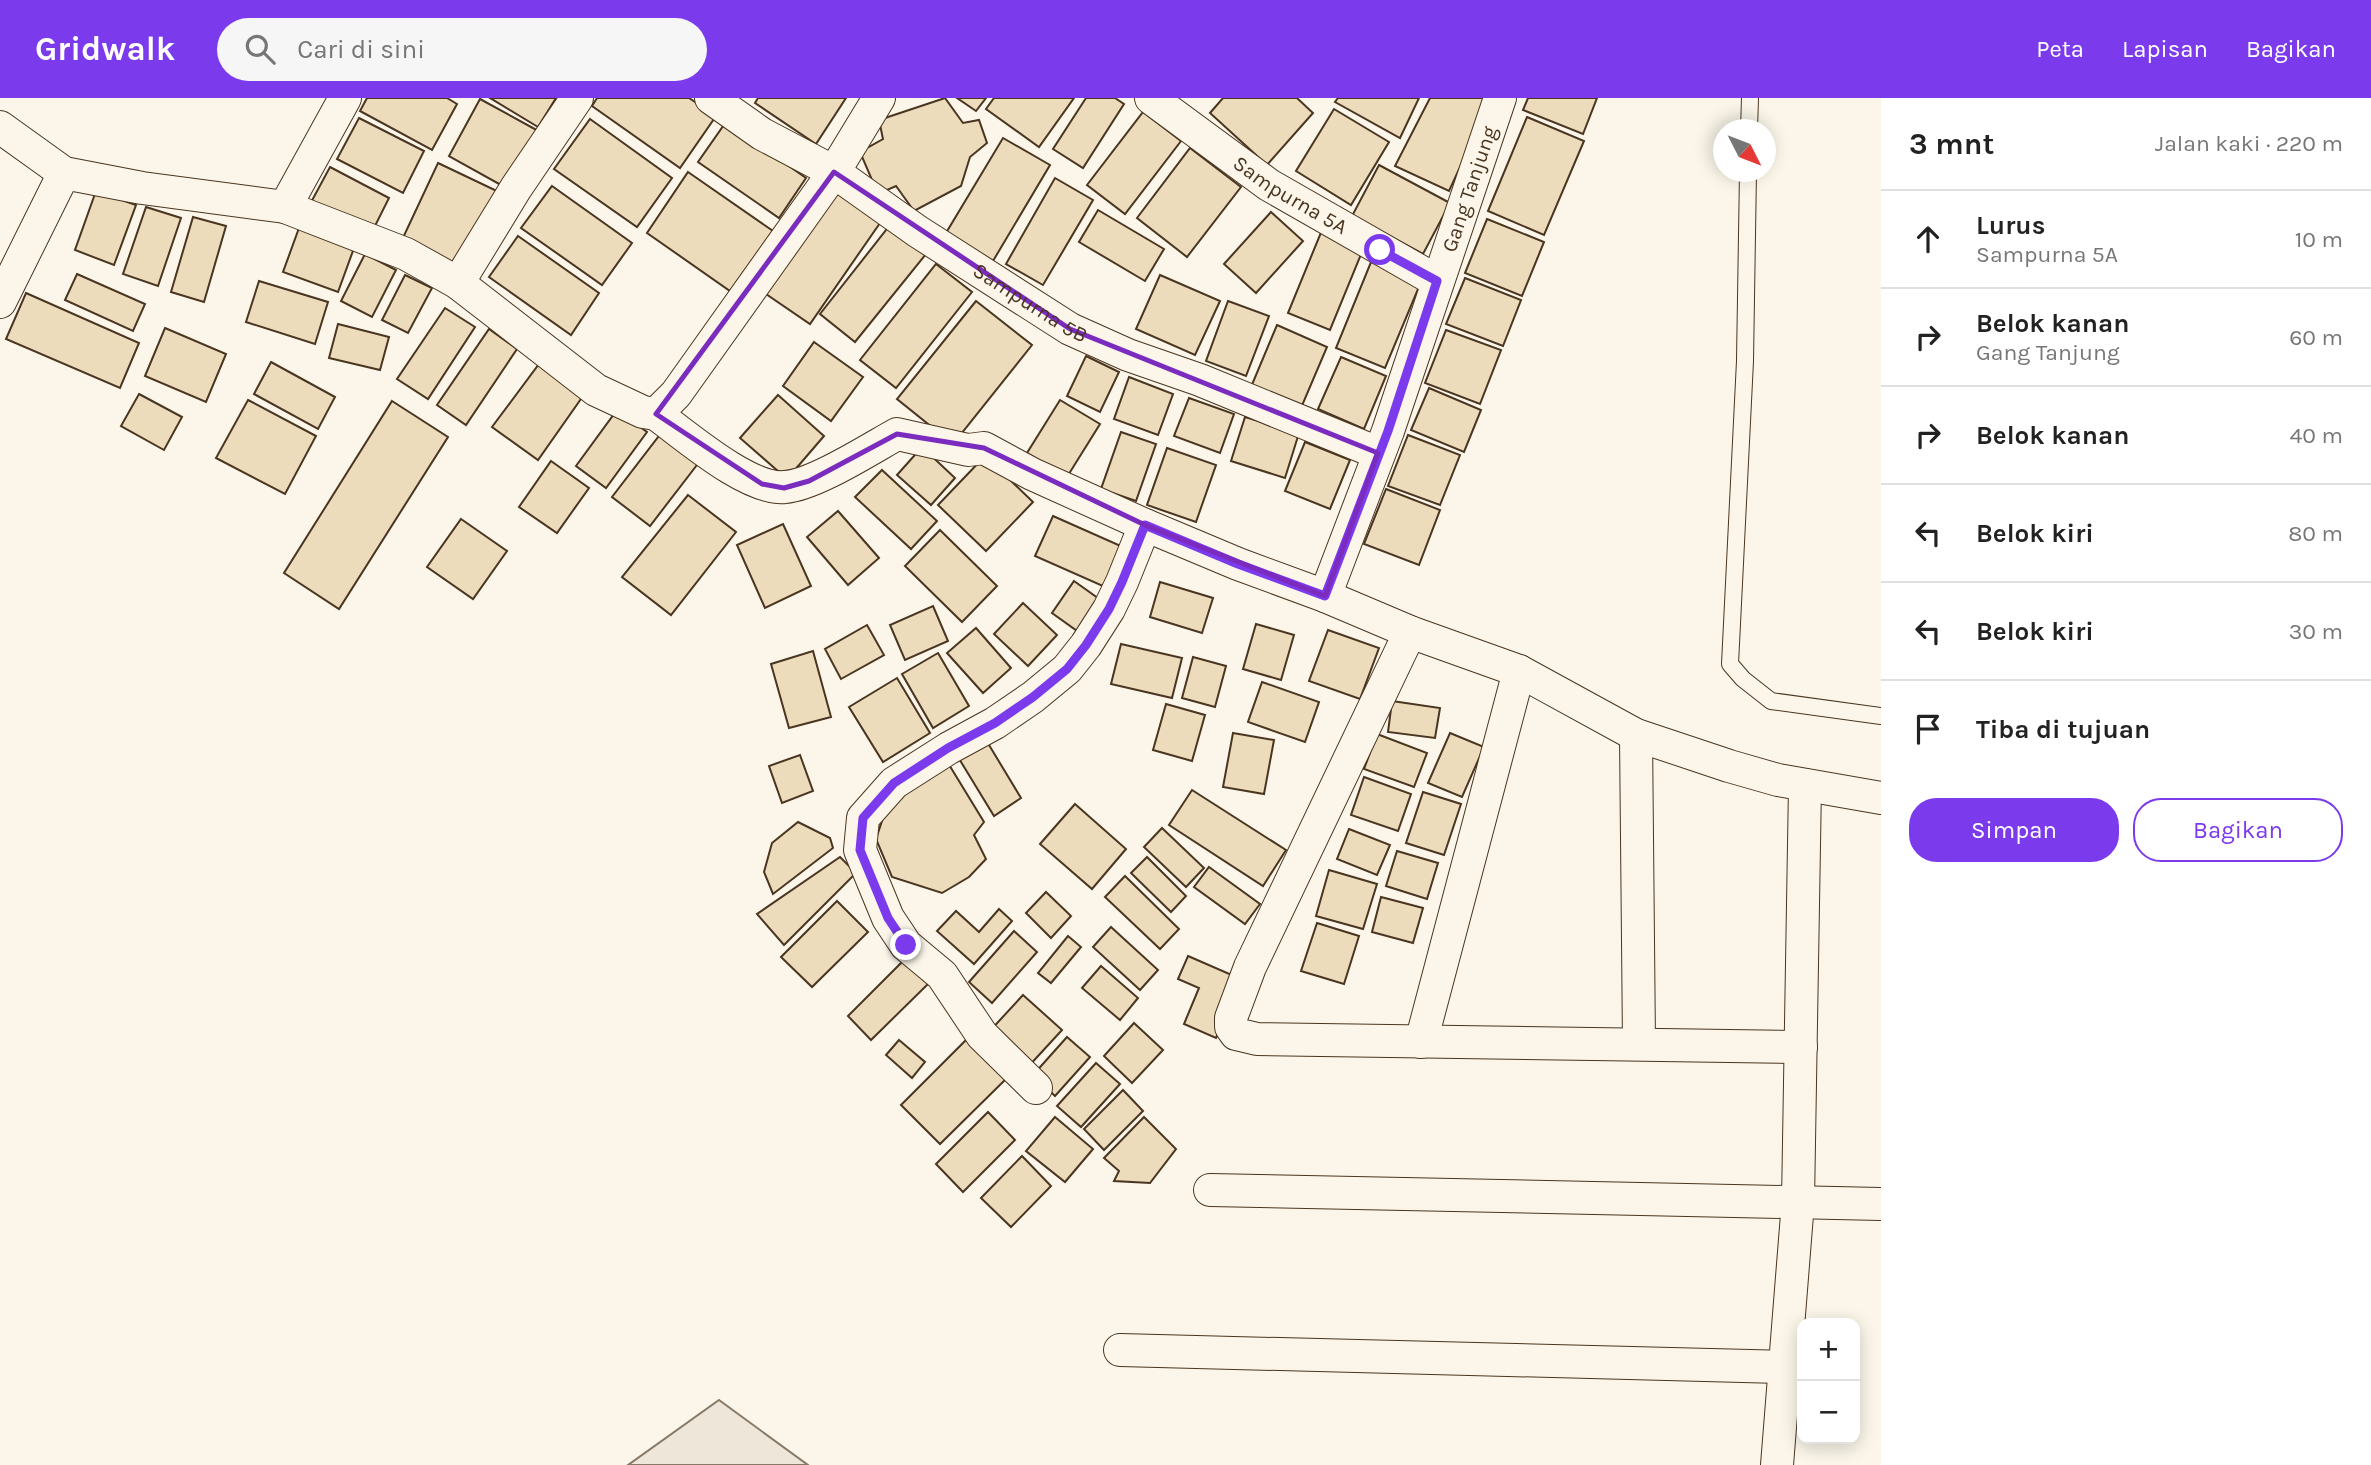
<!DOCTYPE html>
<html lang="id">
<head>
<meta charset="utf-8">
<style>
	:root { --surface:#fff; --page:#f6f6f6; --text:#222; --muted:#767676; --line:#e0e0e0; --accent:#7c3aed }
	body { margin:0; font-family:Karla,sans-serif; background:var(--page); color:var(--text) }
	.controls { position:absolute; right:21px; bottom:21px; display:grid; overflow:hidden; border-radius:14px; box-shadow:0 4px 18px #0003 }
	.controls button { width:63px; height:63px; display:grid; place-items:center; padding:0; border:0; border-bottom:2px solid var(--line); background:var(--surface); color:var(--text); font:35px sans-serif }
	.compass { position:absolute; left:1713px; top:21px; width:63px; height:63px; border-radius:50%; background:var(--surface); box-shadow:0 4px 18px #0003; rotate:132deg }
	.stop { position:absolute; width:21px; height:21px; margin:-16px; border:5px solid #7c3aed; border-radius:50%; background:#fff }
	.stop.end { background:#7c3aed; border-color:#fff; box-shadow:0 2px 7px #0008 }
	.list { margin:0; padding:0; list-style:none }
	h2 { display:flex; justify-content:space-between; align-items:center; height:91px; margin:0; padding:0 28px; font-size:30px }
	h2 small { font-size:23px; font-weight:400; color:var(--muted) }
	.list li { display:grid; grid-template-columns:46px 1fr auto; gap:21px; align-items:center; box-sizing:border-box; height:98px; padding:0 28px; border-top:2px solid var(--line) }
	.list b { display:block; font-size:26px; white-space:nowrap }
	.list p { margin:0; font-size:23px; white-space:nowrap; color:var(--muted) }
	.list em { font-size:23px; font-style:normal; color:var(--muted) }
	.actions { display:flex; gap:14px; padding:21px 28px }
	.actions a { flex:1; padding:16px 0; border:2px solid var(--accent); border-radius:28px; text-align:center; font-size:24px; color:var(--accent) }
	.actions .main { background:var(--accent); color:#fff }
	.icon { flex:none; width:38px; height:38px; fill:none; stroke:currentColor; stroke-width:2; stroke-linecap:round; stroke-linejoin:round }
	.map { position:relative; flex:none; width:1881px; height:1367px; overflow:hidden }
	header { display:flex; align-items:center; gap:42px; box-sizing:border-box; height:98px; padding:0 35px; background:var(--accent); color:#fff }
	header strong { font-size:33px }
	nav { display:flex; gap:38px; margin-inline-start:auto; font-size:24px }
	.search { width:490px; height:63px; background:var(--page); display:flex; align-items:center; gap:18px; box-sizing:border-box; padding:0 24px; border-radius:38px; color:var(--muted); font-size:26px }
	main { display:flex }
	aside { flex:1; background:var(--surface) }
	.map>svg:first-child { display:block }
	.green { fill:#ede6d9; stroke:#887966; stroke-width:2 }
	.building { fill:#ecdcbc; stroke:#4a3520; stroke-width:2 }
	.lines { fill:none; stroke-linecap:round; stroke-linejoin:round }
	.lane-casing { stroke:#4a3520; stroke-width:18 }
	.street-casing { stroke:#4a3520; stroke-width:34 }
	.lane { stroke:#fbf6e9; stroke-width:16 }
	.street { stroke:#fbf6e9; stroke-width:32 }
	.route { stroke:#7c3aed; stroke-width:9 }
	.marked { fill:none; stroke:#7b2cbf; stroke-width:5; stroke-linejoin:round }
	.labels { text-anchor:middle; dominant-baseline:central; stroke-width:5; stroke-linejoin:round; paint-order:stroke }
	.street-label { font-size:21px; fill:#4a3520; stroke:#fbf6e9 }
</style>
</head>
<body>
<header>
<strong>Gridwalk</strong>
<div class="search"><svg class="icon" aria-label="search" viewBox="0 0 24 24"><circle cx="10" cy="10" r="6"/><path d="M15 15l6 6"/></svg>Cari di sini</div>
<nav><a>Peta</a><a>Lapisan</a><a>Bagikan</a></nav>
</header>
<main>
<div class="map">
<svg width="1881" height="1367" viewBox="0 0 1881 1367">
	<rect width="100%" height="100%" fill="#fbf6e9"/>
	<!-- green -->
	<polygon class="green" points="719,1302 808,1367 628,1367"/>
	<!-- building -->
	<g class="building">
		<polygon points="367,0 447,0 457,6 432,52 360,13"/>
		<polygon points="490,0 556,0 538,29"/>
		<polygon points="597,0 689,0 716,18 680,70 592,8"/>
		<polygon points="758,0 846,0 816,46 755,5"/>
		<polygon points="945,0 963,25 979,22 987,45 970,59 961,88 914,113 896,88 878,96 860,54 883,41 879,22"/>
		<polygon points="957,0 986,0 976,13"/>
		<polygon points="994,0 1074,0 1039,49 986,11"/>
		<polygon points="1086,0 1115,0 1124,6 1083,70 1053,51"/>
		<polygon points="1223,0 1297,0 1313,15 1267,67 1210,15"/>
		<polygon points="1338,0 1419,0 1400,40 1335,4"/>
		<polygon points="1430,0 1492,0 1449,93 1395,68"/>
		<polygon points="1528,0 1597,0 1583,36 1523,12"/>
		<polygon points="480,1 542,35 510,92 449,58"/>
		<polygon points="1334,11 1389,44 1351,107 1296,73"/>
		<polygon points="1143,14 1181,43 1125,116 1087,87"/>
		<polygon points="1527,19 1584,43 1544,137 1488,113"/>
		<polygon points="359,20 424,53 403,95 337,61"/>
		<polygon points="590,21 672,80 637,129 554,71"/>
		<polygon points="726,24 806,80 779,120 698,64"/>
		<polygon points="1003,40 1050,67 993,163 946,135"/>
		<polygon points="1190,50 1241,89 1187,159 1137,120"/>
		<polygon points="438,65 499,94 463,173 401,144"/>
		<polygon points="1379,67 1450,105 1423,156 1352,118"/>
		<polygon points="330,69 389,100 369,140 309,108"/>
		<polygon points="688,74 773,133 730,193 647,135"/>
		<polygon points="1055,80 1093,102 1043,187 1006,166"/>
		<polygon points="552,88 632,145 602,187 521,130"/>
		<polygon points="96,93 136,107 114,167 75,152"/>
		<polygon points="836,94 880,125 810,226 766,196"/>
		<polygon points="146,109 181,120 158,188 123,176"/>
		<polygon points="1098,112 1164,151 1145,183 1079,144"/>
		<polygon points="1271,114 1303,143 1256,195 1224,166"/>
		<polygon points="193,119 226,128 204,204 171,194"/>
		<polygon points="1487,121 1544,144 1522,198 1465,175"/>
		<polygon points="890,127 926,156 855,244 820,216"/>
		<polygon points="299,130 354,150 338,194 283,174"/>
		<polygon points="1322,132 1364,149 1330,232 1288,215"/>
		<polygon points="518,138 599,195 571,237 489,179"/>
		<polygon points="365,156 396,172 372,219 341,203"/>
		<polygon points="1371,164 1421,184 1385,270 1336,250"/>
		<polygon points="936,166 972,194 896,290 860,262"/>
		<polygon points="77,176 145,206 133,233 65,202"/>
		<polygon points="405,177 432,190 408,235 382,222"/>
		<polygon points="1160,177 1220,203 1195,257 1136,231"/>
		<polygon points="1465,180 1521,202 1503,248 1446,226"/>
		<polygon points="259,183 328,204 315,246 246,224"/>
		<polygon points="26,195 139,245 120,290 6,241"/>
		<polygon points="976,203 1032,247 953,346 897,301"/>
		<polygon points="1228,203 1269,218 1246,278 1206,263"/>
		<polygon points="445,210 475,229 428,301 397,281"/>
		<polygon points="338,226 389,239 380,272 329,260"/>
		<polygon points="1277,227 1327,249 1301,310 1251,289"/>
		<polygon points="165,230 226,256 206,304 145,278"/>
		<polygon points="489,231 517,251 466,327 437,307"/>
		<polygon points="1446,232 1501,252 1480,306 1425,285"/>
		<polygon points="814,244 863,279 831,323 783,288"/>
		<polygon points="1086,258 1119,274 1100,314 1067,298"/>
		<polygon points="1341,259 1386,278 1364,331 1318,311"/>
		<polygon points="271,264 335,299 318,331 254,296"/>
		<polygon points="539,266 583,298 538,362 492,329"/>
		<polygon points="1129,279 1173,296 1158,337 1114,321"/>
		<polygon points="1429,290 1481,312 1464,354 1411,332"/>
		<polygon points="139,296 182,319 164,352 121,328"/>
		<polygon points="778,297 824,338 787,381 740,340"/>
		<polygon points="1189,300 1234,316 1220,355 1174,338"/>
		<polygon points="248,302 316,338 285,396 216,360"/>
		<polygon points="1060,302 1100,326 1067,379 1027,355"/>
		<polygon points="392,303 448,339 339,511 284,475"/>
		<polygon points="617,312 647,334 606,390 576,368"/>
		<polygon points="1245,319 1299,335 1285,380 1231,363"/>
		<polygon points="662,334 700,363 650,428 612,399"/>
		<polygon points="1121,334 1156,346 1136,403 1101,391"/>
		<polygon points="1408,337 1460,357 1440,407 1388,388"/>
		<polygon points="1305,344 1350,362 1330,411 1285,393"/>
		<polygon points="922,349 955,380 931,407 897,377"/>
		<polygon points="1167,350 1216,367 1196,424 1147,407"/>
		<polygon points="985,358 1033,404 986,453 938,407"/>
		<polygon points="551,363 589,390 557,435 519,409"/>
		<polygon points="882,372 937,423 911,451 855,399"/>
		<polygon points="1386,391 1440,412 1419,467 1364,446"/>
		<polygon points="688,397 736,434 671,517 622,479"/>
		<polygon points="838,413 879,460 848,487 807,439"/>
		<polygon points="1053,418 1123,449 1105,489 1035,458"/>
		<polygon points="461,421 507,453 473,501 427,469"/>
		<polygon points="783,426 811,488 765,510 737,447"/>
		<polygon points="940,432 997,488 962,524 905,468"/>
		<polygon points="1074,483 1102,503 1080,535 1052,515"/>
		<polygon points="1160,484 1213,500 1202,535 1150,519"/>
		<polygon points="1023,505 1057,537 1028,568 994,536"/>
		<polygon points="933,508 948,543 905,562 890,527"/>
		<polygon points="1256,526 1294,537 1281,582 1243,571"/>
		<polygon points="867,527 884,557 841,581 825,551"/>
		<polygon points="976,530 1011,570 983,595 947,555"/>
		<polygon points="1328,532 1379,550 1360,601 1309,583"/>
		<polygon points="1121,546 1182,560 1172,600 1111,586"/>
		<polygon points="813,553 831,619 789,630 771,566"/>
		<polygon points="938,555 969,608 933,630 902,576"/>
		<polygon points="1193,559 1226,568 1215,609 1182,600"/>
		<polygon points="897,580 930,635 883,664 849,609"/>
		<polygon points="1262,584 1319,604 1305,644 1248,624"/>
		<polygon points="1392,603 1440,610 1435,640 1388,634"/>
		<polygon points="1166,606 1205,617 1192,663 1153,652"/>
		<polygon points="1233,635 1274,642 1264,696 1223,689"/>
		<polygon points="1450,635 1484,649 1462,699 1428,685"/>
		<polygon points="1377,636 1427,655 1414,689 1364,671"/>
		<polygon points="986,642 1021,700 994,718 958,659"/>
		<polygon points="800,657 813,693 782,705 769,668"/>
		<polygon points="948,665 984,724 974,737 986,761 969,779 942,795 892,779 876,741 888,705"/>
		<polygon points="1364,679 1411,696 1398,733 1351,717"/>
		<polygon points="1192,692 1286,752 1263,788 1169,727"/>
		<polygon points="1423,694 1461,706 1444,757 1406,745"/>
		<polygon points="1075,706 1126,751 1092,791 1040,746"/>
		<polygon points="798,724 830,740 833,750 773,796 764,774 772,745"/>
		<polygon points="1162,730 1204,770 1186,789 1144,749"/>
		<polygon points="1349,731 1390,747 1377,777 1337,761"/>
		<polygon points="1397,753 1438,765 1427,801 1386,788"/>
		<polygon points="840,759 856,775 784,847 757,816"/>
		<polygon points="1147,759 1186,798 1171,814 1131,775"/>
		<polygon points="1209,769 1260,806 1245,826 1194,789"/>
		<polygon points="1329,772 1377,786 1363,831 1316,818"/>
		<polygon points="1125,778 1179,831 1160,851 1105,799"/>
		<polygon points="1046,794 1071,818 1051,840 1026,815"/>
		<polygon points="1381,799 1423,810 1413,845 1372,834"/>
		<polygon points="837,803 868,834 812,889 781,859"/>
		<polygon points="999,811 1012,823 974,866 937,833 956,813 979,834"/>
		<polygon points="1317,825 1359,838 1344,886 1301,873"/>
		<polygon points="1111,829 1158,872 1140,892 1093,849"/>
		<polygon points="1014,833 1037,854 992,905 969,884"/>
		<polygon points="1068,838 1081,849 1051,885 1038,875"/>
		<polygon points="1188,858 1241,881 1216,940 1184,926 1199,890 1178,881"/>
		<polygon points="904,862 928,886 871,942 848,918"/>
		<polygon points="1101,868 1138,900 1120,922 1082,890"/>
		<polygon points="1023,897 1062,932 1027,970 988,935"/>
		<polygon points="1134,925 1163,952 1132,985 1104,958"/>
		<polygon points="971,937 1010,977 940,1046 901,1007"/>
		<polygon points="1067,939 1090,959 1055,998 1033,977"/>
		<polygon points="899,942 925,964 912,980 886,957"/>
		<polygon points="1096,965 1120,986 1081,1029 1057,1008"/>
		<polygon points="1123,992 1143,1013 1104,1052 1084,1031"/>
		<polygon points="988,1014 1015,1042 963,1094 936,1066"/>
		<polygon points="1055,1019 1093,1051 1065,1084 1026,1053"/>
		<polygon points="1144,1019 1176,1051 1150,1085 1114,1083 1119,1073 1104,1060"/>
		<polygon points="1022,1058 1051,1088 1011,1129 981,1100"/>
	</g>
	<g class="lines">
		<defs>
			<g id="lane">
				<polyline points="1749,32 1750,0"/>
				<polyline points="1748,74 1745,263 1730,566 1743,581 1771,603 1881,618"/>
			</g>
			<g id="street">
				<path id="s1" d="M 711,0 L 762,36 L 834,74 L 917,133 L 1070,231 L 1128,257 L 1200,282 L 1378,355"/>
				<path id="s2" d="M 1151,0 L 1269,87 L 1437,183"/>
				<polyline points="0,29 64,75"/>
				<polyline points="285,109 345,0"/>
				<polyline points="458,185 516,90 577,0"/>
				<polyline points="0,204 64,75 142,90 285,109 406,156 458,185 596,292 643,314 656,316 676,296 834,74 879,0"/>
				<path d="M 656,316 C 685,337 749,393 785,389 C 814,387 870,351 897,336 L 968,352 L 984,350 L 1032,376 L 1145,427 L 1238,466 L 1325,498 L 1410,534 L 1519,573 L 1636,637 L 1729,668 L 1778,682 L 1881,700"/>
				<path id="s3" d="M 1325,498 L 1388,333 L 1500,0"/>
				<polyline points="1410,534 1250,869 1231,920 1231,929 1236,936 1257,941 1801,949"/>
				<polyline points="1636,637 1639,946"/>
				<polyline points="1421,944 1519,573"/>
				<polyline points="1036,990 982,937 942,877 906,847 888,820 860,752 863,720 894,685 949,650 995,625 1033,599 1067,571 1086,547 1109,511 1122,484 1145,427"/>
				<polyline points="1210,1092 1881,1106"/>
				<polyline points="1120,1252 1785,1269"/>
				<polyline points="1777,1367 1798,1104 1805,687"/>
			</g>
		</defs>
		<!-- lane casing -->
		<use href="#lane" class="lane-casing"/>
		<!-- street casing -->
		<use href="#street" class="street-casing"/>
		<!-- lane -->
		<use href="#lane" class="lane"/>
		<!-- street -->
		<use href="#street" class="street"/>
	</g>
	<g class="lines">
		<!-- route -->
		<polyline class="route" points="906,847 888,820 860,752 863,720 894,685 948,650 995,625 1033,599 1067,571 1086,547 1109,511 1122,484 1145,427 1238,466 1325,498 1388,333 1437,183 1380,152"/>
	</g>
	<!-- marked area -->
	<path class="marked" d="M 834,74 L 1070,231 L 1378,355 L 1325,498 L 1145,427 L 984,350 L 897,336 L 809,383 L 784,390 L 762,386 L 656,316 Z"/>
	<g class="labels">
		<!-- street labels -->
		<g class="street-label">
			<text stroke="none"><textPath href="#s3" startOffset="432">Gang Tanjung</textPath></text>
			<text stroke="none"><textPath href="#s2" startOffset="170">Sampurna 5A</textPath></text>
			<text stroke="none"><textPath href="#s1" startOffset="380">Sampurna 5B</textPath></text>
		</g>
	</g>
</svg>
<div class="controls">
<button>+</button>
<button>−</button>
</div>
<svg class="compass" viewBox="-18 -18 36 36"><path d="M0-13l5 13h-10z" fill="#e53935"/><path d="M0 13l5-13h-10z" fill="#767676"/></svg>
<div class="stop" style="left:1380px;top:152px"></div>
<div class="stop end" style="left:906px;top:847px"></div>
</div>
<aside>
<h2>3 mnt<small>Jalan kaki · 220 m</small></h2>
<ul class="list">
<li><svg class="icon" aria-label="ahead" viewBox="0 0 24 24"><path d="M12 20V5M6 11l6-6 6 6"/></svg><div><b>Lurus</b><p>Sampurna 5A</p></div><em>10 m</em></li>
<li><svg class="icon" aria-label="right" viewBox="0 0 24 24"><path d="M7 20v-9h11M14 6l5 5-5 5"/></svg><div><b>Belok kanan</b><p>Gang Tanjung</p></div><em>60 m</em></li>
<li><svg class="icon" aria-label="right" viewBox="0 0 24 24"><path d="M7 20v-9h11M14 6l5 5-5 5"/></svg><div><b>Belok kanan</b></div><em>40 m</em></li>
<li><svg class="icon" aria-label="left" viewBox="0 0 24 24"><path d="M17 20v-9H6M10 6l-5 5 5 5"/></svg><div><b>Belok kiri</b></div><em>80 m</em></li>
<li><svg class="icon" aria-label="left" viewBox="0 0 24 24"><path d="M17 20v-9H6M10 6l-5 5 5 5"/></svg><div><b>Belok kiri</b></div><em>30 m</em></li>
<li><svg class="icon" aria-label="arrive" viewBox="0 0 24 24"><path d="M6 21V4h12l-3 4 3 4H6"/></svg><div><b>Tiba di tujuan</b></div></li>
</ul>
<div class="actions"><a class="main">Simpan</a><a>Bagikan</a></div>
</aside>
</main>
</body>
</html>
